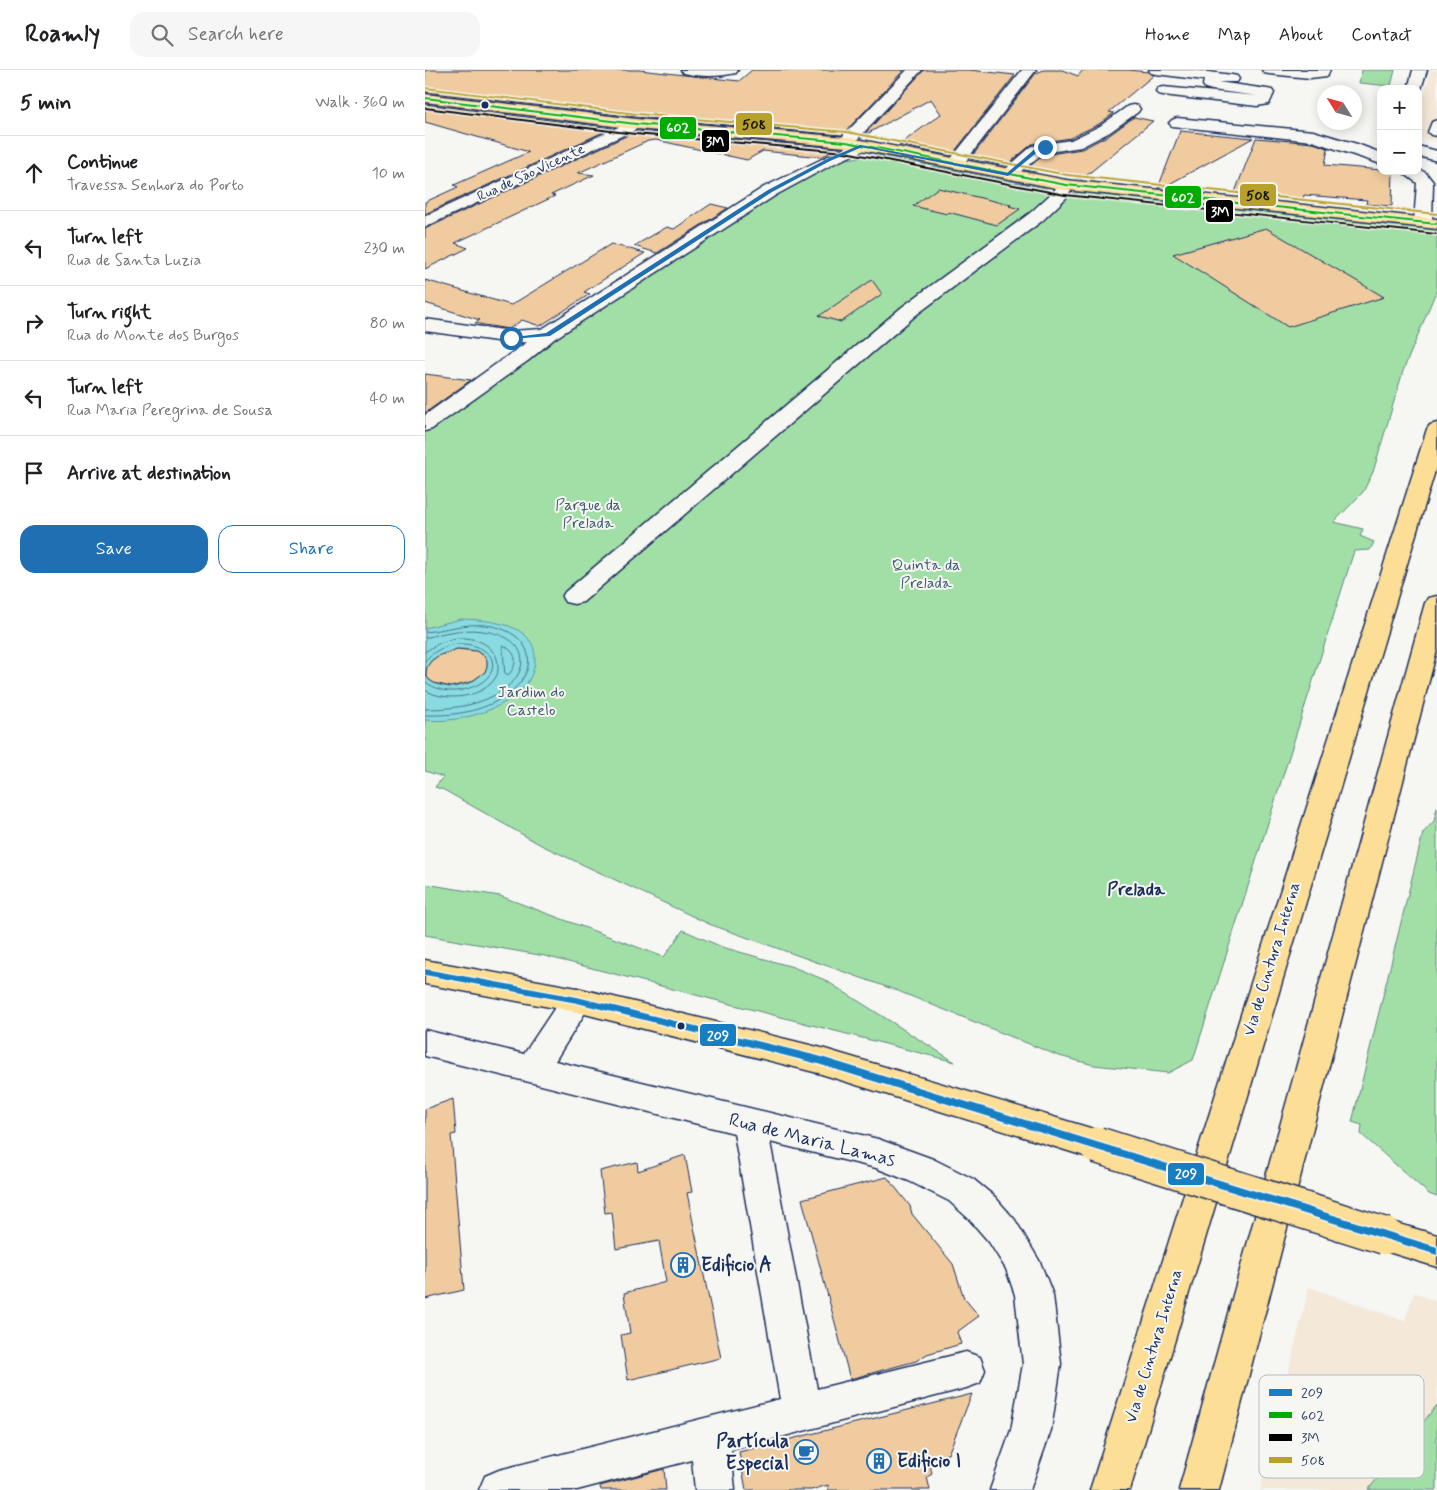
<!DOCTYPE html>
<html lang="en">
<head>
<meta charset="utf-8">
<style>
	:root { --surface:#fff; --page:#f6f6f6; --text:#202124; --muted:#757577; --line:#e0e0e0; --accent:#1f6fb2 }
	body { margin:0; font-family:Mynerve,sans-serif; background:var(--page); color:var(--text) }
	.controls { position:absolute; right:15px; top:15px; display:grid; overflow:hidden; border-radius:10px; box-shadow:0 2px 12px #0003 }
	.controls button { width:45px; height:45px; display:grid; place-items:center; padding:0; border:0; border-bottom:1px solid var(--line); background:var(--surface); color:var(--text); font:25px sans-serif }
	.compass { position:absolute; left:892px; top:15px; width:45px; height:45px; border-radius:50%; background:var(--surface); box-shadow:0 2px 12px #0003; rotate:307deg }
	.stop { position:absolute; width:15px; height:15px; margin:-11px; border:4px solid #1f6fb2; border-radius:50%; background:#fff }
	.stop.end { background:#1f6fb2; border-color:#fff; box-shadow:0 1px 5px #0008 }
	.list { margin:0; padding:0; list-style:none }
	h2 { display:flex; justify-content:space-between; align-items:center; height:65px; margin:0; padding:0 20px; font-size:21px }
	h2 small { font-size:16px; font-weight:400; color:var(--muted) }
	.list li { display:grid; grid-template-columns:32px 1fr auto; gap:15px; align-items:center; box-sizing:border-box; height:75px; padding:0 20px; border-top:1px solid var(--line) }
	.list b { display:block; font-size:19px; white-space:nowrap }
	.list p { margin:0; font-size:16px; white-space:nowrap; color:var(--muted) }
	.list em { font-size:16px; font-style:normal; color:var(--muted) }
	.actions { display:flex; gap:10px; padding:15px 20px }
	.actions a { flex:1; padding:11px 0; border:1px solid var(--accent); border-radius:15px; text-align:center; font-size:18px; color:var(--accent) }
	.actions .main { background:var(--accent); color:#fff }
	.icon { flex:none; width:28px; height:28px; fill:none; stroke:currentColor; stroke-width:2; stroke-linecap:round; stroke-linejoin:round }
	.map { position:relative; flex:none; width:1012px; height:1420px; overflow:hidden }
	header { display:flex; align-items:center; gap:30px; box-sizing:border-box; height:70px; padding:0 25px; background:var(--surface); border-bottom:1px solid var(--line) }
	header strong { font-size:24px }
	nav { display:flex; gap:28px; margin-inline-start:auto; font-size:18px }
	.search { width:350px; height:45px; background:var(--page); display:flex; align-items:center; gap:12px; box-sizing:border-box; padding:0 18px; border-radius:15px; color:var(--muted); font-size:19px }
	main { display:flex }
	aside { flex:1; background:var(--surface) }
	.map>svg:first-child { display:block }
	.built { fill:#f4e9d9 }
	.green { fill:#a2dfa6; stroke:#5e8782 }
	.water { fill:#89dbdf; stroke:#5d96ab; fill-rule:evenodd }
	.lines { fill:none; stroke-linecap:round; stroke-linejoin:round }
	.shore { stroke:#477492; stroke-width:1 }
	.building { fill:#efcb9f; stroke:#1b2f5e }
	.minor-casing { stroke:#1b2f5e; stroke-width:3 }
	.major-casing { stroke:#1b2f5e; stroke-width:3 }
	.highway-casing { stroke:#1b2f5e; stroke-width:3 }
	.minor { fill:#f6f6f2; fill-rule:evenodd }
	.major { fill:#fcde96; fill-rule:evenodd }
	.highway { fill:#fcde96; fill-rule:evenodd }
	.major-bridge-casing { stroke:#1b2f5e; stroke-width:39; stroke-linecap:butt }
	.major-bridge { stroke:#fcde96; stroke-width:36 }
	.bus-1-casing { stroke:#f6f6f2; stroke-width:3 }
	.bus-2-casing { stroke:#f6f6f2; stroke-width:3 }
	.bus-3-casing { stroke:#f6f6f2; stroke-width:3 }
	.bus-4-casing { stroke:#f6f6f2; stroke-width:3 }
	.bus-1 { fill:#187ec2; fill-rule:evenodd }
	.bus-2 { fill:#00ac00; fill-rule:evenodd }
	.bus-3 { fill:#000; fill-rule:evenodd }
	.bus-4 { fill:#b8a02c; fill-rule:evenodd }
	.route { fill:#1f6fb2 }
	.bus-dot { fill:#1b2f5e; stroke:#f6f6f2; stroke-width:2 }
	.labels { text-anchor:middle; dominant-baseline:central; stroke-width:4; stroke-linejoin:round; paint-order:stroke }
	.far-street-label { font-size:14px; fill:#1b2f5e; stroke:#f6f6f2 }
	.park-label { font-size:16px; fill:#3d5b70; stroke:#f6f6f2 }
	.street-label { font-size:16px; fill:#1b2f5e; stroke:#f6f6f2 }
	.neighbourhood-label { font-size:18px; font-weight:bold; fill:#1b2f5e; stroke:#f6f6f2 }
	.near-street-label { font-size:19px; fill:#1b2f5e; stroke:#f6f6f2 }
	.near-poi-label { font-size:19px; font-weight:bold; fill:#1b2f5e; stroke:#f6f6f2; text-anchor:start }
	.key { fill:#f6f6f2; stroke:#b4bac6; stroke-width:1 }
	.key-label { font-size:14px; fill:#1b2f5e }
	.line-badge { stroke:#f6f6f2; stroke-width:2 }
	.badge-label { font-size:14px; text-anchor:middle; font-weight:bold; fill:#fff }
	.pale-badge-label { font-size:14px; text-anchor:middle; font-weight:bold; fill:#111 }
</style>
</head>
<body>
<header>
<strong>Roamly</strong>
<div class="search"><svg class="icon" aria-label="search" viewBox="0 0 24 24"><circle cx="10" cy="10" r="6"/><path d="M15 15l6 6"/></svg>Search here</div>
<nav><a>Home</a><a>Map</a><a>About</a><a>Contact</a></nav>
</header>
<main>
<aside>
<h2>5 min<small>Walk · 360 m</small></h2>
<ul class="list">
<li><svg class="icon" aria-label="ahead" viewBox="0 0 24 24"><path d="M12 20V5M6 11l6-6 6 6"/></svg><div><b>Continue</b><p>Travessa Senhora do Porto</p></div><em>10 m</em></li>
<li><svg class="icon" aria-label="left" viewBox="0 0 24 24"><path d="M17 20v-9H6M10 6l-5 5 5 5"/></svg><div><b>Turn left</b><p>Rua de Santa Luzia</p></div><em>230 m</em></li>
<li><svg class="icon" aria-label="right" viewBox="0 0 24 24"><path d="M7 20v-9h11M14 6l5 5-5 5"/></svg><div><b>Turn right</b><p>Rua do Monte dos Burgos</p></div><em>80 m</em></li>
<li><svg class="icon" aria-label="left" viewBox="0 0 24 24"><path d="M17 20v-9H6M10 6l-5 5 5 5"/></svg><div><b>Turn left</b><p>Rua Maria Peregrina de Sousa</p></div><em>40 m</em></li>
<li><svg class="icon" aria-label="arrive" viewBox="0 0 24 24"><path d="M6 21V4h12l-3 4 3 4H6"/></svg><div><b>Arrive at destination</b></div></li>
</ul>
<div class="actions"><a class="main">Save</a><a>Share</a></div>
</aside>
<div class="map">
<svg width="1012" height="1420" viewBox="0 0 1012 1420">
	<rect width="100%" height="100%" fill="#f6f6f2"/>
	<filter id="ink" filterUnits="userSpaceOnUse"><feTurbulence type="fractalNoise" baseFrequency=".02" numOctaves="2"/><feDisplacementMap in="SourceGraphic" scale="10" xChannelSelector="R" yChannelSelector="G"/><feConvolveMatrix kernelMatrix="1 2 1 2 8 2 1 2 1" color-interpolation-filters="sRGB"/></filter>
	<g filter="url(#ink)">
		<!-- built -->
		<g class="built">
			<polygon points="1005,0 1012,0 1012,71 993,68 993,53"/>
			<polygon points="884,1217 980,1251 989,1222 1012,1232 1012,1420 835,1420"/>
		</g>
		<!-- green -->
		<g class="green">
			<polygon points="937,0 970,0 966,16 934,13"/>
			<path d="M 452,85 L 620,118 C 634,126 639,126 656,122 L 1012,159 L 1012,219 L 978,301 L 948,402 L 938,422 L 909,452 L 938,459 L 935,466 L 949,472 L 945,480 L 929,481 L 768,990 L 743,1003 L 669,995 L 634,986 L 473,921 L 284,854 L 116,775 L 19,720 L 10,717 L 18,707 L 0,701 L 0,362 L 121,274 L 280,168 L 405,91 Z"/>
			<polygon points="1012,737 1012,1127 1004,1124 936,1064 937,1055 927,1052 998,763 1009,751"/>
			<polygon points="0,814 75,826 239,887 258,860 297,877 368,897 400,910 530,992 120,886 0,865"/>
			<polygon points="1012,1335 1012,1420 943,1420"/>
		</g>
		<!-- water -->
		<path class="water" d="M 36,549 C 63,550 112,553 110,590 C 110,599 106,607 101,615 C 81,640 31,654 0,650 L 0,558 ZM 32,579 C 97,578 41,638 3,609 L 6,591 L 13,586 Z"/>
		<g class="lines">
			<!-- shore -->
			<g class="shore">
				<path d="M 0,562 C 20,560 40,553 60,555 C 106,560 120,599 80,626 C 57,642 27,646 0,645"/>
				<path d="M 0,568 C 5,567 10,565 15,564 C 28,561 44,559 57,561 C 106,566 110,605 68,626 C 47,637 23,639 0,639"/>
				<path d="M 78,575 C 92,582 94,594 83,605 L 80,603 Z"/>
				<path d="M 0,582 C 6,578 13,573 20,571 C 38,564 62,569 71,586 C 73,591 74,599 72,605 C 61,628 20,633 0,620"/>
				<path d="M 0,591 C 14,574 38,569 57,579 C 61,582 66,585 67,590 C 73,611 41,622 26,621 C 16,621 8,617 0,612"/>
			</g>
		</g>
		<!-- building -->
		<g class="building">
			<polygon points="0,0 214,0 314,11 327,0 479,0 417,65 211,47 0,22"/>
			<polygon points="499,0 544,0 590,5 526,86 474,75 516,44 506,29 438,66"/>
			<polygon points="619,0 637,0 653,6 658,0 703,0 723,2 729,5 684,42 689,43 674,54 645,68 607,74 581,96 545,89 611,3"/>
			<polygon points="0,34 187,58 0,144 0,132 33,117 29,115 104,82 0,52"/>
			<polygon points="709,47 728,51 657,109 614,100 611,102 600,100 619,85 657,79 686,64"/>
			<polygon points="212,61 415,78 396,87 338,81 322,90 231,70 223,71 153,103 169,105 126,125 130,126 30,173 43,178 0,199 0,159"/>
			<polygon points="755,61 828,68 737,118 733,118"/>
			<polygon points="831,68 888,73 903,78 900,95 968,101 967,136 941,134 942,130 879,125 878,129 810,122"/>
			<polygon points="513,118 586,135 584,136 595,139 572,155 523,142 522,144 488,136"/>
			<polygon points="286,134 303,138 232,183 209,176 242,157 249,159"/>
			<polygon points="841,158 959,227 863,257 748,184"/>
			<polygon points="186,174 220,183 159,222 165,224 115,256 97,250 84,259 59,255 50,253 55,250 0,233 0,210 86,235"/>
			<polygon points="447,210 457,224 416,252 394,246"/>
			<polygon points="0,304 46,310 0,343"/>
			<polygon points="32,579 51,581 58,585 62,590 62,596 60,602 46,612 26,617 9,613 3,609 1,603 2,597 6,591 13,586"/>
			<polygon points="28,1029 31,1064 26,1065 39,1220 0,1229 0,1039"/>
			<polygon points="260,1085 267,1122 262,1123 296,1288 203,1310 196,1265 205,1263 199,1223 241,1212 234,1171 191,1179 187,1142 180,1143 175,1101 212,1092 213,1101"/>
			<polygon points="462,1107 485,1136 487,1144 528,1194 539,1228 554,1246 532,1262 536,1274 502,1284 491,1291 425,1309 377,1129"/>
			<polygon points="547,1324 523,1384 504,1389 507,1404 502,1407 505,1420 403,1420 403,1415 386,1420 321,1420 314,1382"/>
			<polygon points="239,1399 241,1420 176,1420 175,1416"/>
		</g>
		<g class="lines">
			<defs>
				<g id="minor">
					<path d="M 256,0 L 313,0 L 311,3 C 294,7 275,7 258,3 Z"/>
					<polygon points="482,0 497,0 428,74 436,71 442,73 444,76 442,79 410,93 351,125 129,269 104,290 7,359 0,361 0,345 102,272 86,273 0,261 0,249 86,261 117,259 339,117 422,77 415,75 413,72 415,69"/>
					<polygon points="597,0 611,0 537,96 525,96 523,93 525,90"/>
					<polygon points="724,0 767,0 807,5 812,6 814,9 812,12 793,12 842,19 847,20 849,23 844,34 832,36 738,25 733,24 731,21 733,18 738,17 833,26 787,20 780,18 778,15 779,10 731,4 726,3"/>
					<polygon points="837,0 905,0 902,6 885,8 844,4 839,3"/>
					<polygon points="988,0 1002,0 995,22 993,23 993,19 983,19"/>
					<polygon points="708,35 713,36 715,39 713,42 685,62 656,77 618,83 589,107 577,107 575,104 607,76 646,70 675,56 703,36"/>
					<polygon points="752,48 888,61 932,74 956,83 956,94 887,71 747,56 744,53 747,50"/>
					<polygon points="211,49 216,51 219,54 216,57 0,157 0,146"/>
					<polygon points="1012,50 1012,66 1006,65 1003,62 1007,52"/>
					<polygon points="993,76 1012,81 1012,91 993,86"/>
					<polygon points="993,99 1001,103 1008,112 1007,152 1004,156 998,157 992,156 989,152 992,113 976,101 993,101"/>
					<polygon points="641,110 647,112 649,115 641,128 617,151 491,245 158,532 149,534 140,532 137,527 140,522 477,237 605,143 629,121 635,112"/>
					<polygon points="152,918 163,921 168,930 130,991 453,1069 508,1089 548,1109 570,1127 590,1150 615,1192 628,1225 636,1294 626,1360 605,1420 565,1420 586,1360 598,1294 590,1225 581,1199 564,1172 544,1149 524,1131 484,1111 451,1098 345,1072 392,1319 541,1282 555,1287 560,1300 555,1313 541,1318 306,1380 310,1420 270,1420 267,1390 152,1420 54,1420 60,1406 74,1400 355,1329 309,1063 0,986 0,960 99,984 141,921"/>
				</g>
				<g id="major">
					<polygon points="0,24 211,49 421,67 641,110 1012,149 1012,159 641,120 421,77 211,59 0,32"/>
					<polygon points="0,890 152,918 393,977 672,1060 684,1065 689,1075 684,1085 672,1090 393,1003 152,942 0,914"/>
					<polygon points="960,1150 1012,1165 1012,1197 947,1177 942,1166 947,1155"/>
				</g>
				<g id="highway">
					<polygon points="1012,353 1012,394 705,1420 665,1420 1002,359 1005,355"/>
					<polygon points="1012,526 1012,580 794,1420 754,1420 1000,533 1003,528"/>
				</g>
			</defs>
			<!-- minor casing -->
			<use href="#minor" class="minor-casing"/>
			<!-- major casing -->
			<use href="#major" class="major-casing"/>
			<!-- highway casing -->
			<use href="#highway" class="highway-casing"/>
			<!-- minor -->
			<use href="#minor" class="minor"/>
			<!-- major -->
			<use href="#major" class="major"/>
			<!-- highway -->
			<use href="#highway" class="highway"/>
			<defs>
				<polyline id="major-bridge" points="672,1075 960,1166"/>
			</defs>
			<!-- major-bridge casing -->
			<use href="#major-bridge" class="major-bridge-casing"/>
			<!-- major-bridge -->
			<use href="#major-bridge" class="major-bridge"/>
			<defs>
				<polygon id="bus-1" points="0,899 152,927 393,986 1012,1177 1012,1185 393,994 152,933 0,905"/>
				<polygon id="bus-2" points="0,27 211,53 421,71 641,114 1012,153 1012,155 641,116 421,73 211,55 0,29"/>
				<polygon id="bus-3" points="0,37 210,63 420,81 640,124 1011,163 1012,165 640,126 420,83 210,65 0,39"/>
				<polygon id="bus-4" points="0,17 212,43 422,61 642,104 1012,143 1012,145 642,106 422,63 212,45 1,19"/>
			</defs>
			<!-- bus-1 casing -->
			<use href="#bus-1" class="bus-1-casing"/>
			<!-- bus-2 casing -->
			<use href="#bus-2" class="bus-2-casing"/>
			<!-- bus-3 casing -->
			<use href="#bus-3" class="bus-3-casing"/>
			<!-- bus-4 casing -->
			<use href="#bus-4" class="bus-4-casing"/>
			<!-- bus-1 -->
			<use href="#bus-1" class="bus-1"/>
			<!-- bus-2 -->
			<use href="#bus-2" class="bus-2"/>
			<!-- bus-3 -->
			<use href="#bus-3" class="bus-3"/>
			<!-- bus-4 -->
			<use href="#bus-4" class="bus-4"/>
		</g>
	</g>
	<!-- route -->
	<polygon class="route" points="435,75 582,103 611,78 620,76 623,77 615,80 583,106 437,77 405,91 347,122 125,266 86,269 83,268 121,263 343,120 402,89"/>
	<!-- icons -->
	<defs>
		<symbol id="building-ring" viewBox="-11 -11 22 22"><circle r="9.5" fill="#f6f6f2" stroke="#1f6fb2" stroke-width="1.5"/><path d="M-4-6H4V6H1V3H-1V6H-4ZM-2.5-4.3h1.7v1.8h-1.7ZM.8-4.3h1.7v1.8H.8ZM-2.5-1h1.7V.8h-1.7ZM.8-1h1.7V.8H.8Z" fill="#1f6fb2"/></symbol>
		<symbol id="cafe-ring" viewBox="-11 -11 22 22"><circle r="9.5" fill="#f6f6f2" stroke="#1f6fb2" stroke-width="1.5"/><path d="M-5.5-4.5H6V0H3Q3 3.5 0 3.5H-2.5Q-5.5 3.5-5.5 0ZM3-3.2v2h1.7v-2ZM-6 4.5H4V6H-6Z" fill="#1f6fb2"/></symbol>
	</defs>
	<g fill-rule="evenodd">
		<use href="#building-ring" x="244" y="1181" width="28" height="28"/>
		<use href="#cafe-ring" x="367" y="1368" width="28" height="28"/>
		<use href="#building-ring" x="440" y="1377" width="28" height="28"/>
	</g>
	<!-- markers -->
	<g class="bus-dot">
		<circle cx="60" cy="35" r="4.5"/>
		<circle cx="256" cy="956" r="4.5"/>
	</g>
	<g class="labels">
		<!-- far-street labels -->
		<g class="far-street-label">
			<text transform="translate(106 103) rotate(-25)">Rua de São Vicente</text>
		</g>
		<!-- park labels -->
		<g class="park-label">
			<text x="163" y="435">Parque da<tspan x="163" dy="18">Prelada</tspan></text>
			<text x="501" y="495">Quinta da<tspan x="501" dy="18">Prelada</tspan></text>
			<text x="106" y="622">Jardim do<tspan x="106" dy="18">Castelo</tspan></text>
		</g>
		<!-- street labels -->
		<g class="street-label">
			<text transform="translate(847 889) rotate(-73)">Via de Cintura Interna</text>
			<text transform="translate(729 1276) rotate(-73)">Via de Cintura Interna</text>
		</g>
		<!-- neighbourhood labels -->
		<g class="neighbourhood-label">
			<text x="711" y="820">Prelada</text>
		</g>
		<!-- near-street labels -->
		<g class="near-street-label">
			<text transform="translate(387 1070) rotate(14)">Rua de Maria Lamas</text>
		</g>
		<!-- near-poi labels -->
		<g class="near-poi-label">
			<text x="276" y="1195">Edificio A</text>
			<text x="364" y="1371" text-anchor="end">Partícula<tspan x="364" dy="22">Especial</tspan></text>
			<text x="472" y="1391">Edificio I</text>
		</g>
	</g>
	<!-- legend -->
	<rect x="834" y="1305" width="165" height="103" rx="8" class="key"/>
	<rect x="844" y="1319" width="23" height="7" fill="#187ec2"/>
	<rect x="844" y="1342" width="23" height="6" fill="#00ac00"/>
	<rect x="844" y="1364" width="23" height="7" fill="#000"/>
	<rect x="844" y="1387" width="23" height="6" fill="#b8a02c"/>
	<g class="key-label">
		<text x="876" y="1327">209</text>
		<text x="876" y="1350">602</text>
		<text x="876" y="1372">3M</text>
		<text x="876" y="1395">508</text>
	</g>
	<g class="line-badge">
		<rect x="310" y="42" width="38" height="24" rx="5" fill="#b8a02c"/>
		<rect x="234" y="46" width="38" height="24" rx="5" fill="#00ac00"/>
		<rect x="276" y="59" width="29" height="24" rx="5" fill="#000"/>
		<rect x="814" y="113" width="38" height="24" rx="5" fill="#b8a02c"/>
		<rect x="739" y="115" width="38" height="24" rx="5" fill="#00ac00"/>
		<rect x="780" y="129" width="29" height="24" rx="5" fill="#000"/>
		<rect x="274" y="953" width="38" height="24" rx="5" fill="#187ec2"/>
		<rect x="742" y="1092" width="38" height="24" rx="5" fill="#187ec2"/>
	</g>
	<g class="badge-label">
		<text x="253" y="62">602</text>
		<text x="290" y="76">3M</text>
		<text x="758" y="132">602</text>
		<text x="795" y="146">3M</text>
		<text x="293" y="970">209</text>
		<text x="761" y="1108">209</text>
	</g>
	<g class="pale-badge-label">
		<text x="329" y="59">508</text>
		<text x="833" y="130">508</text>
	</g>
</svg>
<div class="controls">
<button>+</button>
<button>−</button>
</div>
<svg class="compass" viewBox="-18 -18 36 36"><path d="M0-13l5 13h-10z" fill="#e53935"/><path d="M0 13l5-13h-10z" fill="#757577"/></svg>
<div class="stop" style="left:86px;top:268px"></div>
<div class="stop end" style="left:620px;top:77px"></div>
</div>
</main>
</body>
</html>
